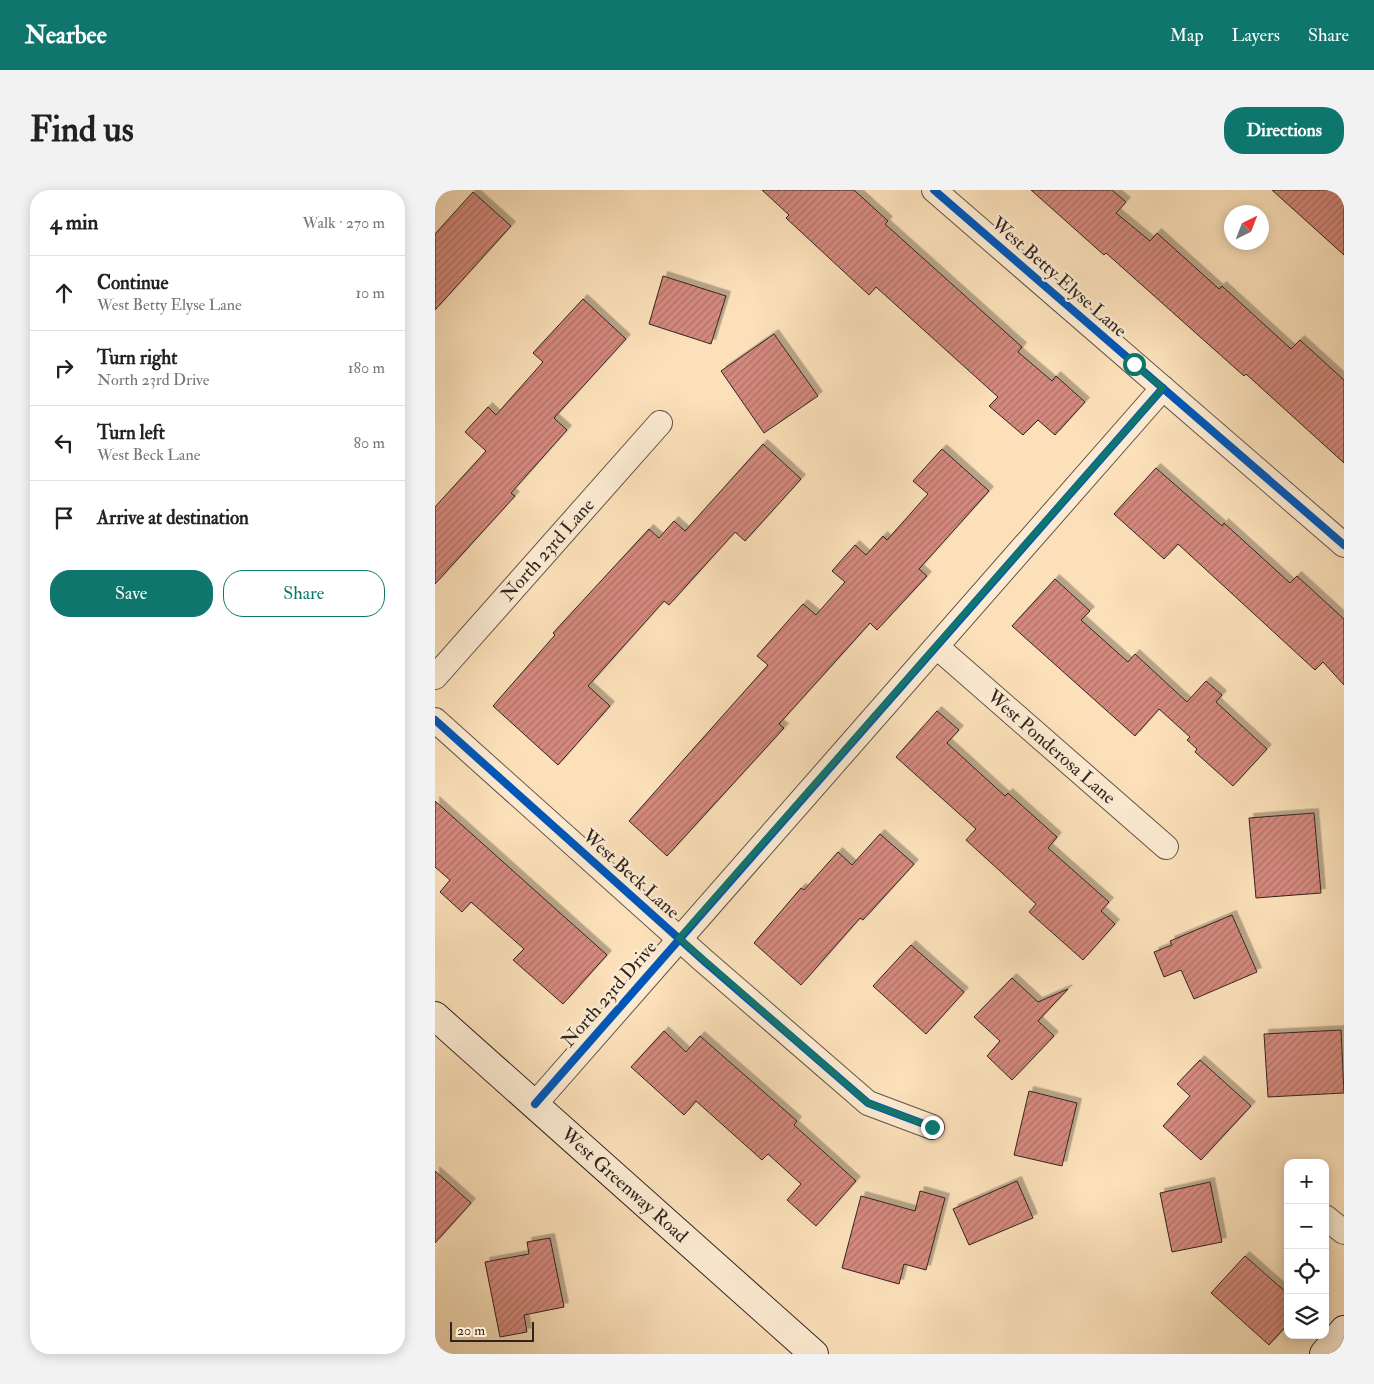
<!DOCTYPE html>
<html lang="en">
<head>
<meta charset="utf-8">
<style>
	:root { --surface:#fff; --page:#f2f2f2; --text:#222; --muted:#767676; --line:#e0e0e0; --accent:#0f766e }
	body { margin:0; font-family:"IM FELL Double Pica",serif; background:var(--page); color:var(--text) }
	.controls { position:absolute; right:15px; bottom:15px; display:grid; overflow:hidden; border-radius:10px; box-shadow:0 2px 12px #0003 }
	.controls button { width:45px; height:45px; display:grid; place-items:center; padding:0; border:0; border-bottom:1px solid var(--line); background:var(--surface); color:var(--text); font:25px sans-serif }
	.compass { position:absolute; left:789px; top:15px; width:45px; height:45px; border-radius:50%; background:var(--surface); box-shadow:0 2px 12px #0003; rotate:42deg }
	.scale { position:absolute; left:15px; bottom:12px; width:84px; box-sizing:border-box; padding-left:5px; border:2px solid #31241f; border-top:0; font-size:14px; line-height:18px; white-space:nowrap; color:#31241f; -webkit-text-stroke:4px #fcebd2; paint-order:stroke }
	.stop { position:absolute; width:15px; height:15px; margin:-11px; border:4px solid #0f766e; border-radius:50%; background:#fff }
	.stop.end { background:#0f766e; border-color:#fff; box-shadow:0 1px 5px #0008 }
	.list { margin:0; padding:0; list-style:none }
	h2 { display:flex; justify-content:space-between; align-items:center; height:65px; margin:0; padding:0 20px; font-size:21px }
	h2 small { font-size:16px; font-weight:400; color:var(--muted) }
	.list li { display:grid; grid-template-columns:32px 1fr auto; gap:15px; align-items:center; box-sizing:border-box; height:75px; padding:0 20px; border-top:1px solid var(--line) }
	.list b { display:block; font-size:19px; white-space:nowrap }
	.list p { margin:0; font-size:16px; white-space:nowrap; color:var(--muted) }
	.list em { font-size:16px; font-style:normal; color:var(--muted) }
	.actions { display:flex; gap:10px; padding:15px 20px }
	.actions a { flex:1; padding:11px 0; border:1px solid var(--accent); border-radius:20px; text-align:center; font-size:18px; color:var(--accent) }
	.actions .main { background:var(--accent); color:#fff }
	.icon { flex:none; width:28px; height:28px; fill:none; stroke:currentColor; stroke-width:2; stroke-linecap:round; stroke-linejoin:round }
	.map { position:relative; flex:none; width:909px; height:1164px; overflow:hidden; border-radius:20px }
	header { display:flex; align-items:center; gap:30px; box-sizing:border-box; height:70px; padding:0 25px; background:var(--accent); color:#fff }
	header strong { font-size:24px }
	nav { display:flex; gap:28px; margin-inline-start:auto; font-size:18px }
	.intro { display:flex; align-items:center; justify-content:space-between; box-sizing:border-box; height:120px; padding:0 30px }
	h1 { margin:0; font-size:35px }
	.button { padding:12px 22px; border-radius:20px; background:var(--accent); color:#fff; font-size:18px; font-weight:700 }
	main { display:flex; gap:30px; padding:0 30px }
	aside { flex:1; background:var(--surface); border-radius:20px; box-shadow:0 2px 12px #0003 }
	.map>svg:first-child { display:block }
	.building { fill:url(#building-hatch); stroke:#31241f; filter:url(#shadow) }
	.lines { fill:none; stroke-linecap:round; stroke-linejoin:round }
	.street-casing { stroke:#645346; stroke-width:26 }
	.secondary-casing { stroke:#31241f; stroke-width:30 }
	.street { stroke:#fcebd2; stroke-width:24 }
	.secondary { stroke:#fcebd2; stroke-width:28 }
	.cycleway-casing { stroke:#fcebd2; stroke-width:11 }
	.cycleway { stroke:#0057b8; stroke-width:8 }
	.route { stroke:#0f766e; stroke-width:6 }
	.labels { text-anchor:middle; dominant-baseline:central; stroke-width:5; stroke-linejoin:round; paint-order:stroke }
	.street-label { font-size:19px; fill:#31241f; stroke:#fcebd2 }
</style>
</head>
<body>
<header>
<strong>Nearbee</strong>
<nav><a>Map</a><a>Layers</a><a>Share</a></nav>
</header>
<div class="intro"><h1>Find us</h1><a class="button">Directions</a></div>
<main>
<aside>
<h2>4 min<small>Walk · 270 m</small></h2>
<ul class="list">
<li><svg class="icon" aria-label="ahead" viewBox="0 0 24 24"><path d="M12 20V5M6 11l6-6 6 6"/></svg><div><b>Continue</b><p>West Betty Elyse Lane</p></div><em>10 m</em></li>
<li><svg class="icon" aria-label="right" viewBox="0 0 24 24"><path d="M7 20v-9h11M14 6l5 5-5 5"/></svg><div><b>Turn right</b><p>North 23rd Drive</p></div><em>180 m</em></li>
<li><svg class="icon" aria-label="left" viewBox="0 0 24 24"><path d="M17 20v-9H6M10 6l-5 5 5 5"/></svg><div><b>Turn left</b><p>West Beck Lane</p></div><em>80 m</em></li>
<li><svg class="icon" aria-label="arrive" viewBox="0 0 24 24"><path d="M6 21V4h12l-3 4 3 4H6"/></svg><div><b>Arrive at destination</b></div></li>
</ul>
<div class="actions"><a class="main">Save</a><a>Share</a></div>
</aside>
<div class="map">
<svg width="909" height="1164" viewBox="0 0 909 1164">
	<defs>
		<pattern id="building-hatch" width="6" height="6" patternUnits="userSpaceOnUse" patternTransform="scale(1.25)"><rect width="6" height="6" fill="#d4897d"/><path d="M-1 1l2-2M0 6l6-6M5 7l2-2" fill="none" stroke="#ad7066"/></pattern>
		<filter id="shadow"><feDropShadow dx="4.5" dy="-4.5" stdDeviation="0" flood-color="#0004"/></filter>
	</defs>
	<rect width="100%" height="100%" fill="#fbe0b9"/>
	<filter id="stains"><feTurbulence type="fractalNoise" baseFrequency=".004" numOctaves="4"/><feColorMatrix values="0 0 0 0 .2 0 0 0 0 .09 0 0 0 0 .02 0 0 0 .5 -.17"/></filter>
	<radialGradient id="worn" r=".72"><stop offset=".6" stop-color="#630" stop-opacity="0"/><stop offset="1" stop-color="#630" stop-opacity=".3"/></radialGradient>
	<!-- building -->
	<g class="building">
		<polygon points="327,0 419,0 453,31 450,34 587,157 583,162 617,191 621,186 650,212 620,245 603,230 588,245 554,216 563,207 441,97 434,105 351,28 354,25"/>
		<polygon points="596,0 677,0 691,12 681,23 715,51 722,43 784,99 787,96 856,159 865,150 909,190 909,273 811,184 809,186 671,63 669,65"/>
		<polygon points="837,0 909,0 909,65"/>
		<polygon points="38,2 76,36 0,120 0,44"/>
		<polygon points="228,86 291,106 276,154 214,134"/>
		<polygon points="148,109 191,149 119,228 132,240 76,303 80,306 0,394 0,317 51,261 30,242 53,217 61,225 108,172 98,163"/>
		<polygon points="339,144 383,206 329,243 286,181"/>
		<polygon points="328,254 366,289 310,351 300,342 234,415 229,411 153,496 175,516 123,575 58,516 120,445 118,443 214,339 224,348 239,331 250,341"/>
		<polygon points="507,259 554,301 484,379 492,386 442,440 435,433 344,534 349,538 232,666 194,631 333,475 322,466 368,414 381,425 410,392 397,381 420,355 431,365 448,346 452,350 493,304 478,291"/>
		<polygon points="721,278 787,336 789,333 855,393 862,386 909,429 909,495 888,472 880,480 743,354 729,369 679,324"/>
		<polygon points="620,389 655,421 646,430 693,472 700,464 752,512 771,491 787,505 781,512 832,559 798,596 760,562 762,559 752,550 755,547 724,519 700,546 577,436"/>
		<polygon points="502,521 524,540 512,553 570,606 573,603 622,647 613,658 674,712 666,721 680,734 648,770 594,722 601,714 531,650 541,639 461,567"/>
		<polygon points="0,611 172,765 128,814 78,770 89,759 36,712 27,722 5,702 15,690 0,677"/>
		<polygon points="879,623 886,703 821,708 814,628"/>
		<polygon points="445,644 479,674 428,730 425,728 366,795 319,753 366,698 369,700 403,662 417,675"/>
		<polygon points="797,725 822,782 759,809 746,780 729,787 719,762 737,755 735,751"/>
		<polygon points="476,755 529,802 491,844 438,796"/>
		<polygon points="577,788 603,812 633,799 603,831 619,846 577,890 552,866 565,851 539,827"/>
		<polygon points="906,840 909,903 833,907 829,844"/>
		<polygon points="229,841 251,862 265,846 362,931 359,935 421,991 381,1036 352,1010 366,994 333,964 327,970 261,911 249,925 196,877"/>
		<polygon points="765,870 816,916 766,970 728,936 755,906 742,894"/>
		<polygon points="594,901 642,913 627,976 579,965"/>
		<polygon points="0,981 36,1013 0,1053"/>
		<polygon points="582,991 598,1028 534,1055 518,1019"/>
		<polygon points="775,992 787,1052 737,1062 725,1003"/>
		<polygon points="485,1001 510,1008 491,1080 469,1074 464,1094 407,1078 426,1006 480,1021"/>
		<polygon points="115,1048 129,1117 89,1125 92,1142 65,1147 50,1072 94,1064 92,1052"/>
		<polygon points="810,1066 853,1104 853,1134 834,1155 776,1103"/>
	</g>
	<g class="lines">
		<defs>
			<g id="street">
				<polyline points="499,0 909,355"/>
				<path id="s1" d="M 502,457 L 731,657"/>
				<path id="s2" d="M 0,487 L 225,233"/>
				<polyline points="0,530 269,771 433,913 497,937"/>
				<polyline points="100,914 728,198"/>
				<polyline points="890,1027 909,1042"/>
			</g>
			<g id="secondary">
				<path id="s3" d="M 0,826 L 379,1164"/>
				<polyline points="889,1164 909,1140"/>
			</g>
		</defs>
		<!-- street casing -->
		<use href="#street" class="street-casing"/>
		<!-- secondary casing -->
		<use href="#secondary" class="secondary-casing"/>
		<!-- street -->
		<use href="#street" class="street"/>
		<!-- secondary -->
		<use href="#secondary" class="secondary"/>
		<defs>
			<g id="cycleway">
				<polyline points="499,0 909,355"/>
				<polyline points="0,530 269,771 433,913 497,937"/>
				<polyline points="100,914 728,198"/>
			</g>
		</defs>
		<!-- cycleway casing -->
		<use href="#cycleway" class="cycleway-casing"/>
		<!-- cycleway -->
		<use href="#cycleway" class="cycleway"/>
	</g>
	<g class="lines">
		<!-- route -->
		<polyline class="route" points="497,937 433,913 244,748 728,198 699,174"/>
	</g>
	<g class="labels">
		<!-- street labels -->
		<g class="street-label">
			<text transform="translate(624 87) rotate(41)">West Betty Elyse Lane</text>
			<text stroke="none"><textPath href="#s2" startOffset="170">North 23rd Lane</textPath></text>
			<text stroke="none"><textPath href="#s1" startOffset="152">West Ponderosa Lane</textPath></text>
			<text transform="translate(196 684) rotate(42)">West Beck Lane</text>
			<text transform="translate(174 804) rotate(-49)">North 23rd Drive</text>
			<text stroke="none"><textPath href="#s3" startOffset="254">West Greenway Road</textPath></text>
		</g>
	</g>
	<rect width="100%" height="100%" filter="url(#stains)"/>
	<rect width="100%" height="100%" fill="url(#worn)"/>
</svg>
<div class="controls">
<button>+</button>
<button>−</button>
<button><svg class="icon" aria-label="locate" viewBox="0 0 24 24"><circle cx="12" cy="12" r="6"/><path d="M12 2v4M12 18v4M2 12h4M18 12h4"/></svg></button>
<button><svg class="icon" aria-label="layers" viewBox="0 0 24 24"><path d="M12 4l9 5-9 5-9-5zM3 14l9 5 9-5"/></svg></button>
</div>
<svg class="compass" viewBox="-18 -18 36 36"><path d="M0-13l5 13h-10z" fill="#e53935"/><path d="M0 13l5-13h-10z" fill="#767676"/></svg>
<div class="scale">20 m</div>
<div class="stop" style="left:699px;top:174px"></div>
<div class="stop end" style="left:497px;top:937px"></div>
</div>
</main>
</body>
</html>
